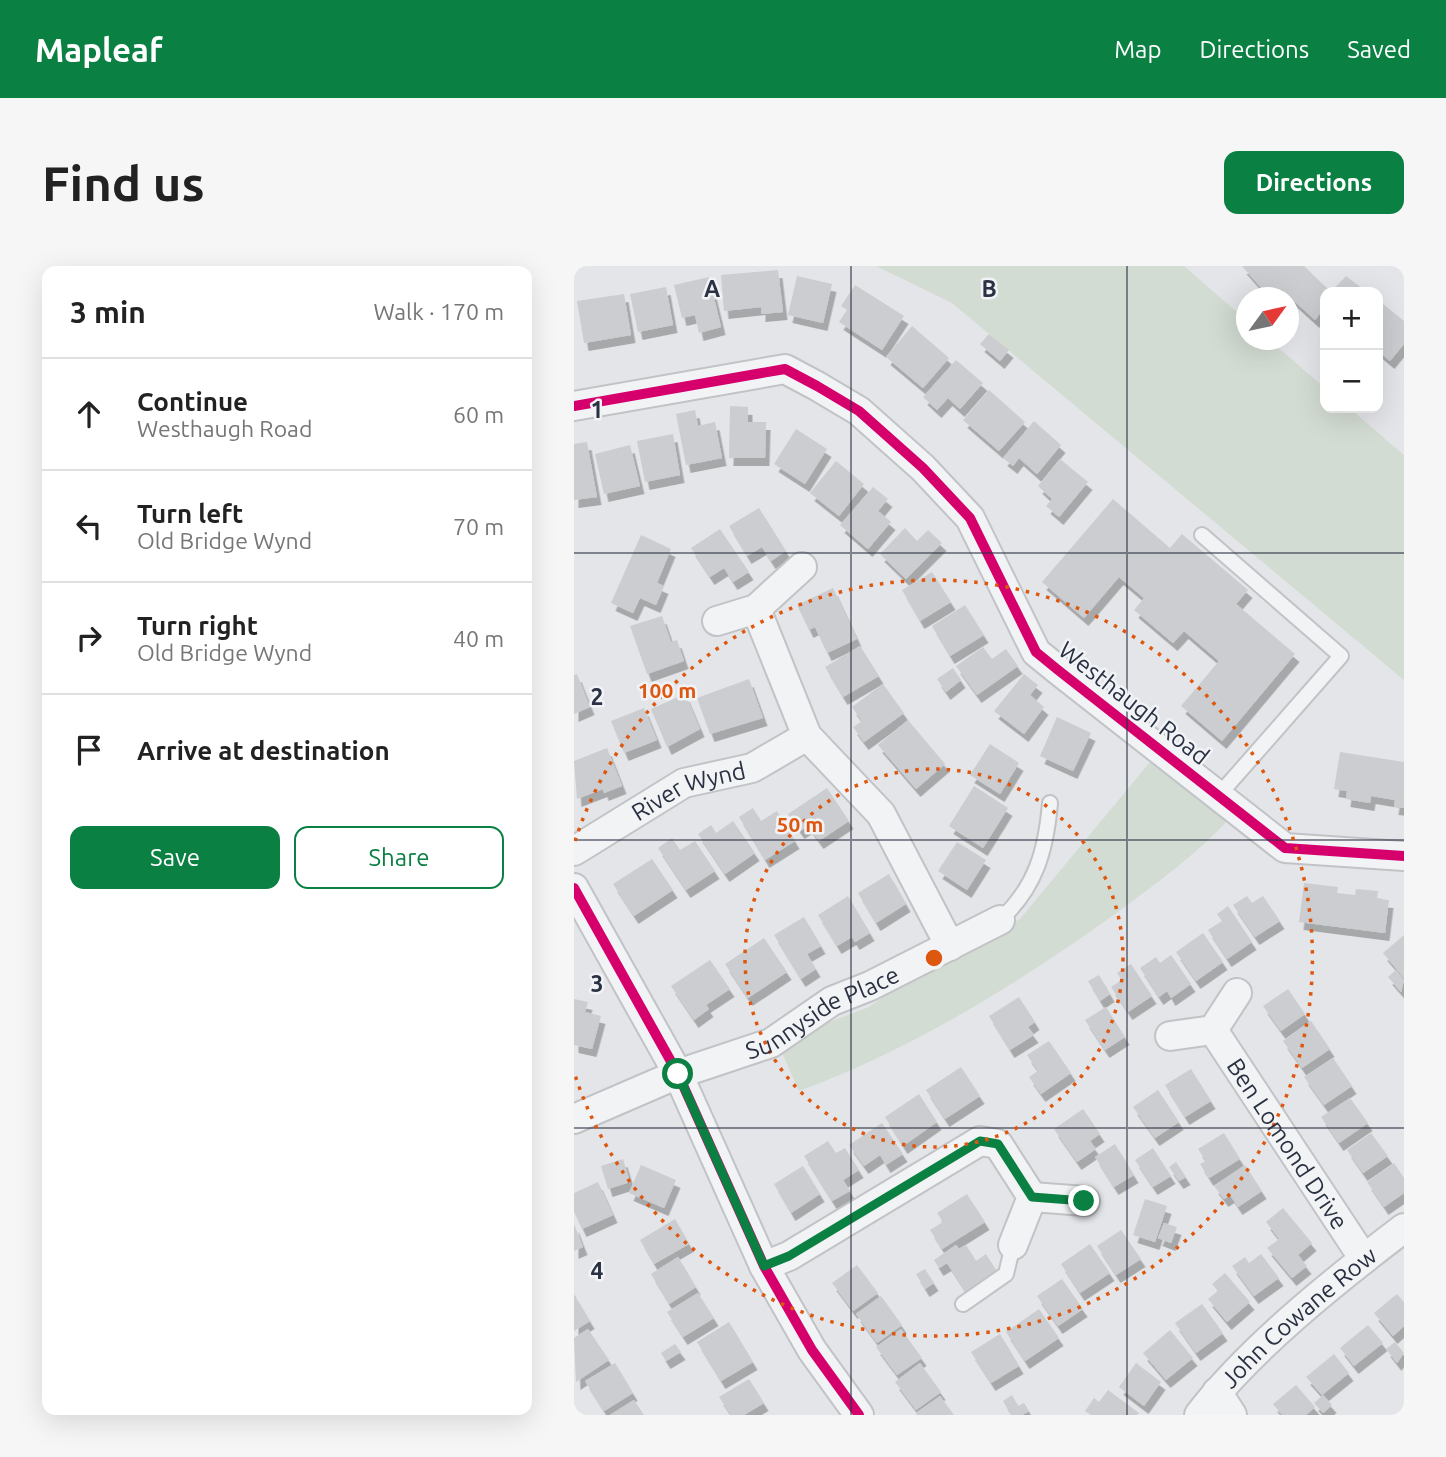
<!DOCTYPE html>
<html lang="en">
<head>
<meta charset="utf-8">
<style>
	:root { --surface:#fff; --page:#f6f6f6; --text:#222; --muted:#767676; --line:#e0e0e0; --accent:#0b8043 }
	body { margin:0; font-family:Ubuntu,sans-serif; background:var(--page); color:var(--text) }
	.controls { position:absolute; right:21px; top:21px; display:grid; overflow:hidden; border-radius:14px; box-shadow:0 7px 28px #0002 }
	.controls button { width:63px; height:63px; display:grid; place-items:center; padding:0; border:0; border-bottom:2px solid var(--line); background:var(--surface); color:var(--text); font:35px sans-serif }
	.compass { position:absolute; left:662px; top:21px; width:63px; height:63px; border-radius:50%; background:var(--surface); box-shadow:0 7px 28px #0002; rotate:57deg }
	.stop { position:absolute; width:21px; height:21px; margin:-16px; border:5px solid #0b8043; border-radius:50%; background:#fff }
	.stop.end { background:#0b8043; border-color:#fff; box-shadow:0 2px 7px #0008 }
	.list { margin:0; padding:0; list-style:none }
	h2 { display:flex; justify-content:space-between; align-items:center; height:91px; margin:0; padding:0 28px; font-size:30px }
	h2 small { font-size:23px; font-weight:400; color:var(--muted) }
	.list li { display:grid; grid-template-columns:46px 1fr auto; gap:21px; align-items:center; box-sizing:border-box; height:112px; padding:0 28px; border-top:2px solid var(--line) }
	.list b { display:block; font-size:26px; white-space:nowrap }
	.list p { margin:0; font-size:23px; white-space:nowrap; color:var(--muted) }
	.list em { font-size:23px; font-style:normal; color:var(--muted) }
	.actions { display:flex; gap:14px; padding:21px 28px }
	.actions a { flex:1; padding:16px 0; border:2px solid var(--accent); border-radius:14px; text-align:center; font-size:24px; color:var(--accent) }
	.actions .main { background:var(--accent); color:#fff }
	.icon { flex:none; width:38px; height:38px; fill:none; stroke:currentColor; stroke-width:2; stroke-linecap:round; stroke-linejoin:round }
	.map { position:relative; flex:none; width:830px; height:1149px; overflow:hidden; border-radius:14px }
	header { display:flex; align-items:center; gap:42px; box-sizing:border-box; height:98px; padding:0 35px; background:var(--accent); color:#fff }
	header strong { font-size:33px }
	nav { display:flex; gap:38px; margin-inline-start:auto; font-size:24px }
	.intro { display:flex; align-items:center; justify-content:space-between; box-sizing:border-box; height:168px; padding:0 42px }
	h1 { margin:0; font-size:49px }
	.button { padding:18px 32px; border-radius:14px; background:var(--accent); color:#fff; font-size:24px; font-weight:700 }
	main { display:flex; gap:42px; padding:0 42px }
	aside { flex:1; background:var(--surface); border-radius:14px; box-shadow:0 7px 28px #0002 }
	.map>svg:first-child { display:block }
	.green { fill:#d3dcd3 }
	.building { fill:#cbcdd0; filter:url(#shadow) }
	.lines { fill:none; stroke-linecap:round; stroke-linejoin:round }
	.service-casing { stroke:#c1c3c6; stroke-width:18 }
	.minor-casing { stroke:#c1c3c6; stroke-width:32 }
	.service { stroke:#f2f3f5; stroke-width:14 }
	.minor { stroke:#f2f3f5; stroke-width:28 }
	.cycleway-casing { stroke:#f1f3f7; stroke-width:15 }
	.cycleway { stroke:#d6006c; stroke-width:10 }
	.route { stroke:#0b8043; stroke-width:9 }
	.grid { fill:none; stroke:#293142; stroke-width:2; stroke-opacity:0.55 }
	.ring { fill:none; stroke:#de570f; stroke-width:3.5; stroke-dasharray:3.5 7 }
	.labels { text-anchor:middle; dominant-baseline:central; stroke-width:5; stroke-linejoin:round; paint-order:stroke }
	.street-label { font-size:24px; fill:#293142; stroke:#f1f3f7 }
	.grid-label { font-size:23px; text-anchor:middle; font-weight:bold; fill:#293142; stroke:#f1f3f7; stroke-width:5; stroke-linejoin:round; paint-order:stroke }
	.centre { fill:#de570f; stroke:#f1f3f7; stroke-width:3.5 }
	.ring-label { font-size:21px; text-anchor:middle; font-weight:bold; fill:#de570f; stroke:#f1f3f7; stroke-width:5; stroke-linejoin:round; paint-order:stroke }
</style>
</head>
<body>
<header>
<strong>Mapleaf</strong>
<nav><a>Map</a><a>Directions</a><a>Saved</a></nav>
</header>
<div class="intro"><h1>Find us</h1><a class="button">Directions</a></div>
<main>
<aside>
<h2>3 min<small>Walk · 170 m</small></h2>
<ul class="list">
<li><svg class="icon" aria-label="ahead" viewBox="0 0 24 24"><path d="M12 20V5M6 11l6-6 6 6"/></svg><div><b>Continue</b><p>Westhaugh Road</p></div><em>60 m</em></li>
<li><svg class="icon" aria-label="left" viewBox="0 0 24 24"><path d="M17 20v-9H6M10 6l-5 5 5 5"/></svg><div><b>Turn left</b><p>Old Bridge Wynd</p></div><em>70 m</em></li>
<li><svg class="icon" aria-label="right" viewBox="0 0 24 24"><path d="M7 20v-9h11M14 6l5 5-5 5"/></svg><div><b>Turn right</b><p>Old Bridge Wynd</p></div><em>40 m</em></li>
<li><svg class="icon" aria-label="arrive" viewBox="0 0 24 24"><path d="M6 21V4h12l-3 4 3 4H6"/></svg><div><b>Arrive at destination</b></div></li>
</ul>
<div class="actions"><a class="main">Save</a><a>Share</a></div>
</aside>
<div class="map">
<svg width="830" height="1149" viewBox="0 0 830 1149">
	<defs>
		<filter id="shadow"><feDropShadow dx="4.5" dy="8" stdDeviation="0" flood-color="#0004"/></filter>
	</defs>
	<rect width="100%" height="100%" fill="#e3e5e8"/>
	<!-- green -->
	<g class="green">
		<polygon points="302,0 610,0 672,54 673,74 695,74 751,122 751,142 775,142 830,189 830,414 378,37"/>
		<path d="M 581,490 L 655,553 C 622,589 584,616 545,645 C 447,716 339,783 225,825 L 208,787 L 247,759 L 295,741 L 343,708 L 446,653 Z"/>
	</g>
	<!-- building -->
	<g class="building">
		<polygon points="668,0 730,0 757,26 772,10 793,26 751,26 751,41 741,54 707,23 700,32 696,32"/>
		<polygon points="204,4 209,46 187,48 187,41 150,45 147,9"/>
		<polygon points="223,10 258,18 249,57 214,49"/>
		<polygon points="135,11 147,61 125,67 121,49 108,52 100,19"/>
		<polygon points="281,19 330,50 308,84 265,56 273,44 267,40"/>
		<polygon points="92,21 99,59 64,66 56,28"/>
		<polygon points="50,28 57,69 10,77 3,35"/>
		<polygon points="804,34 830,55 830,78 816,95 804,85"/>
		<polygon points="338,60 375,92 349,122 312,91"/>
		<polygon points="415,68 435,84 426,95 406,78"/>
		<polygon points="382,94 409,117 386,143 374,132 363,144 349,131"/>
		<polygon points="415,124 451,156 425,185 389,154"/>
		<polygon points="156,140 174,141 174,156 192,156 191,192 155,192"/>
		<polygon points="121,144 124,160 141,156 148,192 112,199 102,148"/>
		<polygon points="460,155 487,179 463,208 445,192 439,200 429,192"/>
		<polygon points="222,163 253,183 231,218 200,198"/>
		<polygon points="99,168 106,209 71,216 63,175"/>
		<polygon points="13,176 23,231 0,234 0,178"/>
		<polygon points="56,179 66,220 30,228 21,188"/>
		<polygon points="486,193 514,216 485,251 472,240 478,233 464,220"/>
		<polygon points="262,195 290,218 265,250 236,227"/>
		<polygon points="299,221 314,233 304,245 317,256 294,283 266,259"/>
		<polygon points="539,233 596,282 608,268 674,324 662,338 721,388 648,475 607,440 645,395 610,365 599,377 560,344 570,332 545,311 510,352 468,316"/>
		<polygon points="185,242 212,285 197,295 188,281 173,290 155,260"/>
		<polygon points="331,262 343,275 354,264 368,277 332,313 306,288"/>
		<polygon points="146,263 175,306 159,316 150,302 136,311 117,282"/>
		<polygon points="67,269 97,283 83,317 90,320 82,339 66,332 59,347 37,337"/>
		<polygon points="358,306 377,336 346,355 328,324"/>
		<polygon points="259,322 283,373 253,387 241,361 235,364 223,339"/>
		<polygon points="391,339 410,369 376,390 358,360"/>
		<polygon points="88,350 97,376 103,374 110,395 73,408 56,360"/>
		<polygon points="286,380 305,410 269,431 251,401"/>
		<polygon points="409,381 418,393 432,383 444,400 403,429 382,400"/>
		<polygon points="379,402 387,414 372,426 363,413"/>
		<polygon points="3,408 16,441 0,448 0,409"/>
		<polygon points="450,408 464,419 456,429 470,441 450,468 420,445"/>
		<polygon points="175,413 189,452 136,468 123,432"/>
		<polygon points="309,418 330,447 290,476 279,461 288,455 278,441"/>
		<polygon points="111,428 126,463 93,481 77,443"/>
		<polygon points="70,442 83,474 50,487 37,455"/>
		<polygon points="483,451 517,467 499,505 466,490"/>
		<polygon points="334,454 371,498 342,523 304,479"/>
		<polygon points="416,478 445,497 426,528 396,509"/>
		<polygon points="33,482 48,520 30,527 29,523 3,533 0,495"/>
		<polygon points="766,486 830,496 830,542 820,541 821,534 797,530 796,537 772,533 773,525 760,523"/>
		<polygon points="400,520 434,542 409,582 375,560"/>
		<polygon points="253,522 275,555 245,575 234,560 226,565 214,548"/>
		<polygon points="179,542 187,555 203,545 221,575 191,594 165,551"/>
		<polygon points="159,555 181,587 151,608 124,568 137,559 142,567"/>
		<polygon points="98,572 106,584 121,575 141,605 112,624 84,582"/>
		<polygon points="383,576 412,594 393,624 364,605"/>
		<polygon points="78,593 99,624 60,650 39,618"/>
		<polygon points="315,608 332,638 302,657 284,627"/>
		<polygon points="730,617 764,621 763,627 781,629 782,623 804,625 803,633 815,634 811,667 725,656"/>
		<polygon points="274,630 296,667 281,676 278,671 263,680 244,649"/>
		<polygon points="673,630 678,637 689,630 706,655 681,671 659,639"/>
		<polygon points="654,640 678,676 653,693 634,664 648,655 643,648"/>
		<polygon points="230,651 247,680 233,688 242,703 227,713 200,669"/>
		<polygon points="629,667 649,696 622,715 602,686"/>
		<polygon points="830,669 830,712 809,687"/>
		<polygon points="190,672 213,706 174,732 151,698"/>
		<polygon points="597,689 617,718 597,732 593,725 585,731 566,702 582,691 586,697"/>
		<polygon points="136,694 156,723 132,739 135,743 120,754 97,720"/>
		<polygon points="557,698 578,730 554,746 537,721 548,714 543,707"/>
		<polygon points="822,704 830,714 827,726 814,711"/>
		<polygon points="525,709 536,728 526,735 514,715"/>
		<polygon points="714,723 731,748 707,765 689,740"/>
		<polygon points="445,731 461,756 454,761 460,769 436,784 415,750"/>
		<polygon points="0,733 14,736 11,746 27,750 18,783 0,779"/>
		<polygon points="532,741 551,771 531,784 511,754"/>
		<polygon points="737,755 756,783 728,802 709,775"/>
		<polygon points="475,775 497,807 467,828 455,811 464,805 453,789"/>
		<polygon points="759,792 778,820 750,839 730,811"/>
		<polygon points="387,801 406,830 371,853 352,824"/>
		<polygon points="617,803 637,835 611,851 591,819"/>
		<polygon points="584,824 605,856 581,872 559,841"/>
		<polygon points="345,828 363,856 329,880 311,851"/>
		<polygon points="776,832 794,857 765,877 747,851"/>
		<polygon points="509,843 526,868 516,875 522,883 503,896 480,863"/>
		<polygon points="308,857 329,888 312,899 306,889 290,900 275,879"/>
		<polygon points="650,867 666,893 635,912 626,898 632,895 624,883"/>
		<polygon points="797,867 814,890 789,907 773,884"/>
		<polygon points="254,875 262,887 271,882 285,904 269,914 276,925 258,935 230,890"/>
		<polygon points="541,878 560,909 540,921 521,891"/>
		<polygon points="579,882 597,910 579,921 561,894"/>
		<polygon points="49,893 56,916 34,923 27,900"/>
		<polygon points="602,896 612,911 605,915 595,901"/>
		<polygon points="820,897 830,912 830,927 810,941 793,916"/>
		<polygon points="67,899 102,914 90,942 55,927"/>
		<polygon points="671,899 688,925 664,941 656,929 650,933 640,920"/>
		<polygon points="229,900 246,928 217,947 200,918"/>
		<polygon points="24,916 39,949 8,963 0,946 0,927"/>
		<polygon points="393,928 411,956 368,983 356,964 369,956 363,947"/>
		<polygon points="571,933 593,940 581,976 559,969"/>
		<polygon points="709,942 738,977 724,989 733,1000 718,1012 693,982 705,973 692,956"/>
		<polygon points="101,953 115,978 80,998 66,974"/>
		<polygon points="590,957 603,961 597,977 584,972"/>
		<polygon points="0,958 9,981 0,985"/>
		<polygon points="547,964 567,993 542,1009 523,980"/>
		<polygon points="516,978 536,1007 506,1027 487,998"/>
		<polygon points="382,979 385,983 392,979 402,995 412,988 423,1006 392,1026 373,997 365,1002 360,994"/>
		<polygon points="687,988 705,1012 680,1030 658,1000 671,991 675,997"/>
		<polygon points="104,991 122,1021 95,1038 77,1008"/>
		<polygon points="283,999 304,1027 279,1045 258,1017"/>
		<polygon points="351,1003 360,1017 351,1023 342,1008"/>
		<polygon points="651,1007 676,1036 653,1056 634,1033 644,1025 638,1018"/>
		<polygon points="488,1013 509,1043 484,1060 463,1030"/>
		<polygon points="124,1027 140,1052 109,1071 93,1046"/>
		<polygon points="0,1028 16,1055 0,1065"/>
		<polygon points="823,1028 830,1036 830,1060 819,1070 800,1047"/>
		<polygon points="307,1030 328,1059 303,1077 282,1048"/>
		<polygon points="628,1038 649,1067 622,1087 601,1057"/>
		<polygon points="465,1043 485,1072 451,1095 432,1066"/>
		<polygon points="155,1056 179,1096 147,1115 123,1076"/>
		<polygon points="794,1059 809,1077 780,1100 766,1082"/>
		<polygon points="14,1063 35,1094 2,1116 0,1072"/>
		<polygon points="327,1063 348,1092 323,1109 302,1081"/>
		<polygon points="596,1064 619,1092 592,1114 569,1087"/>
		<polygon points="426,1068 445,1100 417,1117 397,1086"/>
		<polygon points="821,1076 830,1087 823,1097 812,1083"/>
		<polygon points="101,1078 107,1086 92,1095 87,1087"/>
		<polygon points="760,1088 775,1107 748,1129 732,1111"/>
		<polygon points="41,1097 59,1127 30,1145 11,1115"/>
		<polygon points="346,1097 367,1126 342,1144 321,1116"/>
		<polygon points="562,1097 587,1116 570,1140 545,1121"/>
		<polygon points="175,1113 190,1137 170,1149 157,1149 145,1131"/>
		<polygon points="722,1119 741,1141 732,1149 708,1149 699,1138"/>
		<polygon points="534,1124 565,1147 563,1149 517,1149 511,1145 520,1132 525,1136"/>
		<polygon points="438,1129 444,1140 450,1137 455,1145 448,1149 437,1149 429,1135"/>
		<polygon points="749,1129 758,1139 749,1147 740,1137"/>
		<polygon points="366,1130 380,1149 343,1149 342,1147"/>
		<polygon points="60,1134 70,1149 36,1149"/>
	</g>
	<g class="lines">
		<defs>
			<g id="service">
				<polyline points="628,269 767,390 644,530"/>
				<path d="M 426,654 C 462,621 472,584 476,537"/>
				<polyline points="389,1038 432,1008 439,979"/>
			</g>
			<g id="minor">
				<polyline points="0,140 211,103 243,120 285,145 349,202 396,252 462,386 484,404 711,582 830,590"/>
				<polyline points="182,343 233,470 307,548 376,680"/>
				<polyline points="143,355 182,343 228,301"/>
				<path id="s1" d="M 0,585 L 110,517 L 178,502 L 233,470"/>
				<polyline points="0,622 104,808 190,1000 238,1084 285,1149"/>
				<path id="s2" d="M 639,764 L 790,993"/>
				<polyline points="596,770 639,764 663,727"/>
				<path id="s3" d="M 0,853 L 104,808 L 197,777 L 258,735 L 296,720 L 426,654"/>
				<polyline points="458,931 511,935"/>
				<polyline points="190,1000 215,990 406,875 424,878 458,931 439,979"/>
				<polyline points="643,1126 658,1149"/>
				<path id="s4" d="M 625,1149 C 676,1082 763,1013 830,962"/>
			</g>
		</defs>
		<!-- service casing -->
		<use href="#service" class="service-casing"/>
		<!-- minor casing -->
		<use href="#minor" class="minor-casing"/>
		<!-- service -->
		<use href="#service" class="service"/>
		<!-- minor -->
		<use href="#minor" class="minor"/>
		<defs>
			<g id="cycleway">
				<polyline points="0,140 211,103 243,120 285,145 349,202 396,252 462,386 484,404 711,582 830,590"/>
				<polyline points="0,622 104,808 190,1000 238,1084 285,1149"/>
			</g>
		</defs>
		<!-- cycleway casing -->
		<use href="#cycleway" class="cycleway-casing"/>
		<!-- cycleway -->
		<use href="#cycleway" class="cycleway"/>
	</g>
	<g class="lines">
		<!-- route -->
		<polyline class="route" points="104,808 190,1000 215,990 406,875 424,878 458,931 510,935"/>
	</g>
	<!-- grid -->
	<path class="grid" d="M 277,0 L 277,1149M 553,0 L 553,1149M 0,287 L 830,287M 0,574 L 830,574M 0,862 L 830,862"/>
	<!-- distance rings -->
	<g class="ring">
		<circle cx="360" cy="692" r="189"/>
		<path d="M1 575A378 378 0 1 1 1 809"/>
	</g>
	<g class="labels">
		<!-- street labels -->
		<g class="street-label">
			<text transform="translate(560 437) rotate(38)">Westhaugh Road</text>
			<text stroke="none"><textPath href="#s1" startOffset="131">River Wynd</textPath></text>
			<text stroke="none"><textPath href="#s3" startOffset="271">Sunnyside Place</textPath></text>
			<text stroke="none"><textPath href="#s2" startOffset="136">Ben Lomond Drive</textPath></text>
			<text stroke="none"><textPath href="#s4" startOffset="140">John Cowane Row</textPath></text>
		</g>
	</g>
	<g class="grid-label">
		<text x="138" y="31">A</text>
		<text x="415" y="31">B</text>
		<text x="23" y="152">1</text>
		<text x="23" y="439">2</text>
		<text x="23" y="726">3</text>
		<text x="23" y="1013">4</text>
	</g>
	<circle cx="360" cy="692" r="10" class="centre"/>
	<g class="ring-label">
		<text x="93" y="432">100 m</text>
		<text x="226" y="566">50 m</text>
	</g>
</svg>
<div class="controls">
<button>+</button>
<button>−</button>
</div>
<svg class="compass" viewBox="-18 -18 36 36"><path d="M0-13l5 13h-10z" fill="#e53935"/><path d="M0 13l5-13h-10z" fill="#767676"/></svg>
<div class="stop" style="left:104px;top:808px"></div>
<div class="stop end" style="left:510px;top:935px"></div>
</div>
</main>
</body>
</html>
